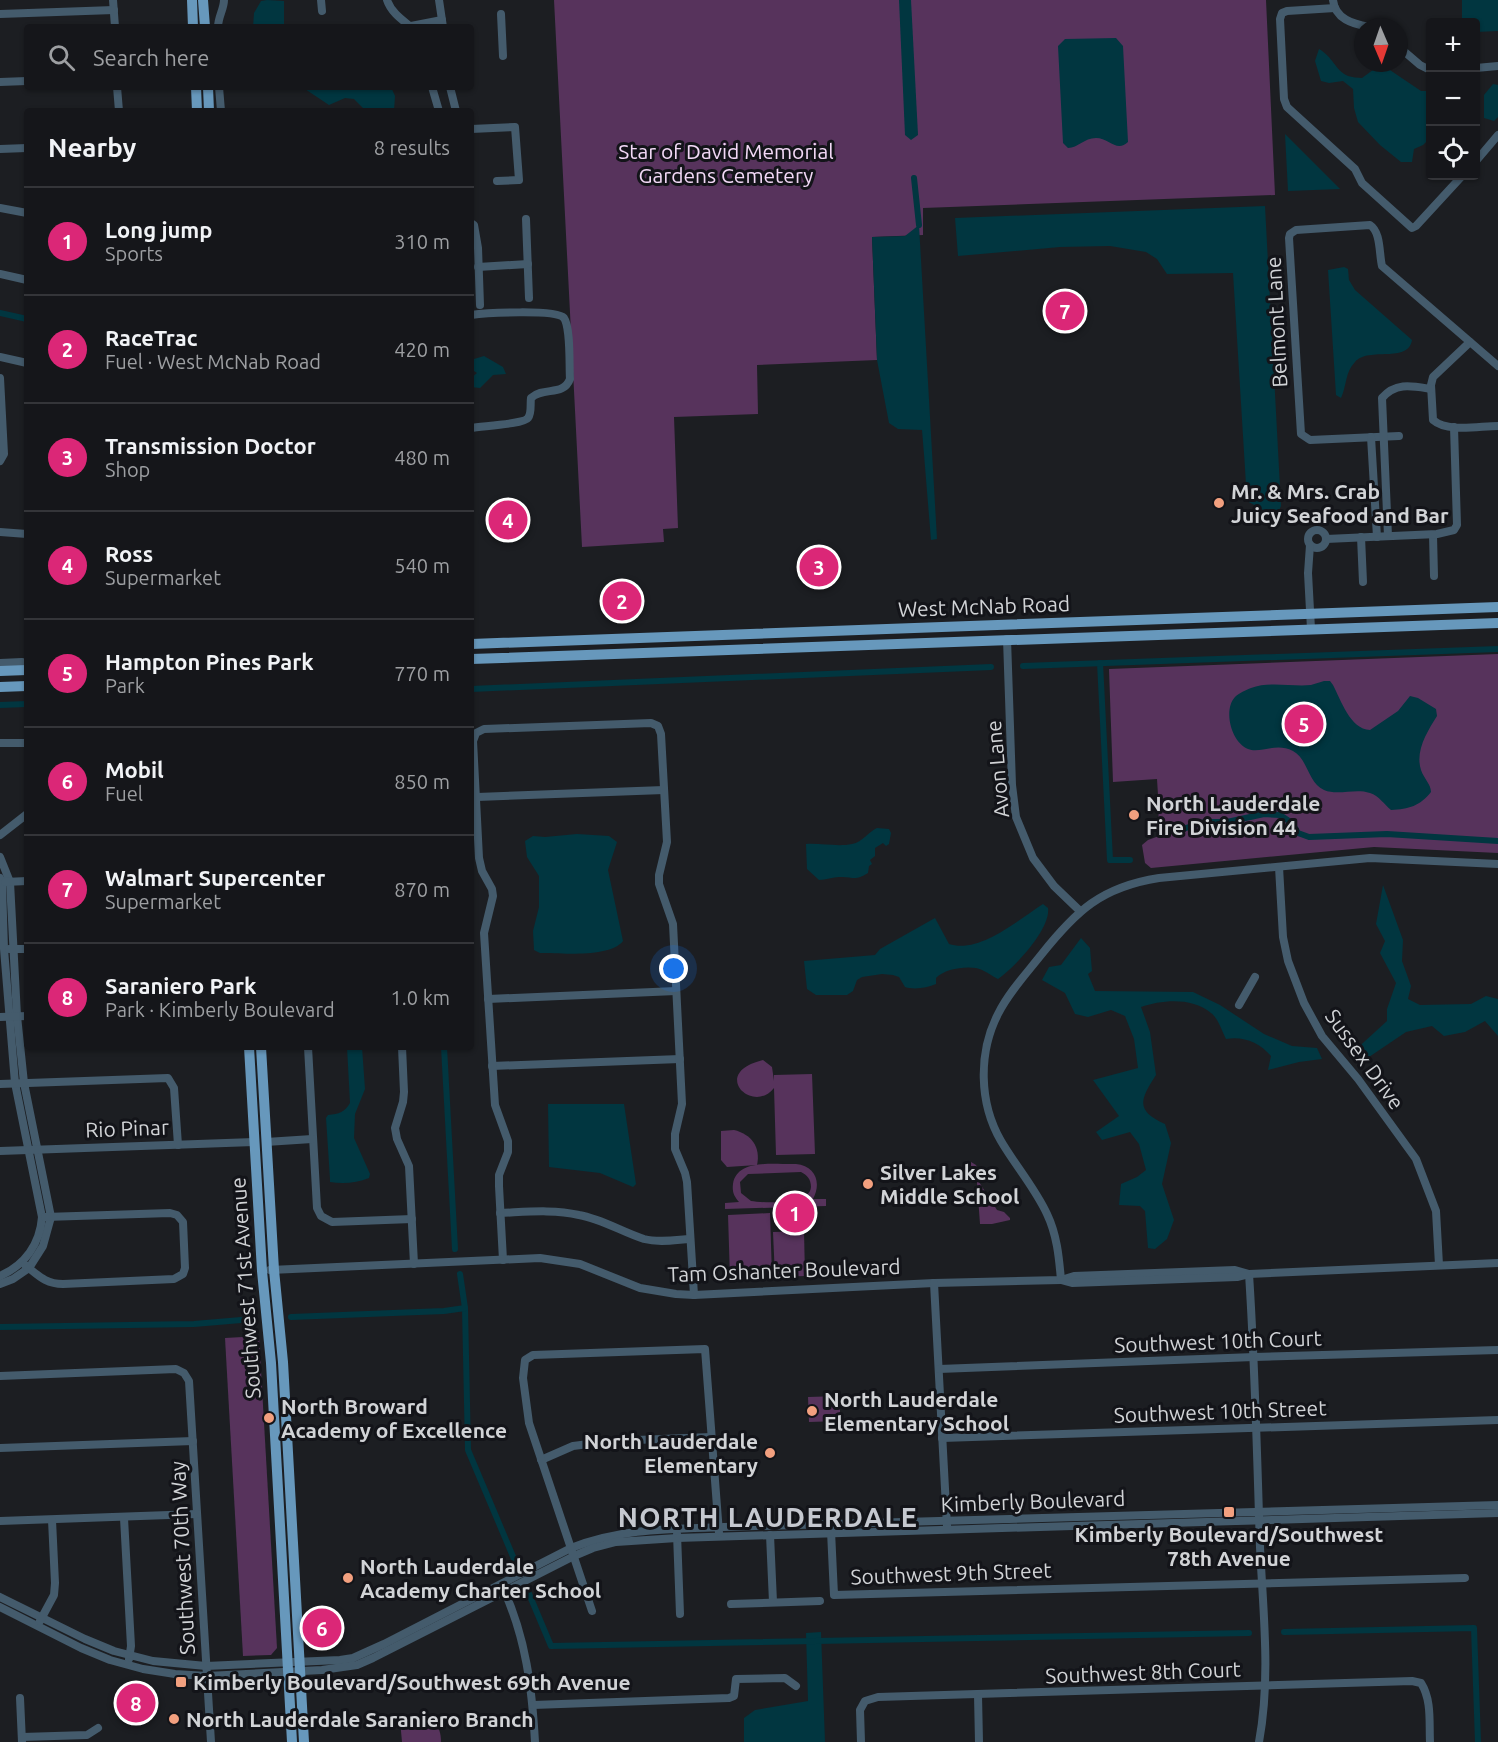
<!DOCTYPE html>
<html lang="en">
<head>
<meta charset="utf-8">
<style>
	:root { --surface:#15161a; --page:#222327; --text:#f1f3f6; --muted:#9d9fa2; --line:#343539; --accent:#db2777 }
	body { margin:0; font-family:Ubuntu,sans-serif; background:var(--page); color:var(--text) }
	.controls { position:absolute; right:18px; top:18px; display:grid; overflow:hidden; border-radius:6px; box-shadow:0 2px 4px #0004 }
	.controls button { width:54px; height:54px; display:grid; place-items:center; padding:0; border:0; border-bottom:2px solid var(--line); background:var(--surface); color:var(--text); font:30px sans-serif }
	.compass { position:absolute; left:1354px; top:18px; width:54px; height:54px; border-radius:50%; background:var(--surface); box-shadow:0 2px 4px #0004; rotate:178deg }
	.you { position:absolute; left:674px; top:969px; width:21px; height:21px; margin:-15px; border:4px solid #fff; border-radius:50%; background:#1a73e8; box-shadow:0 0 0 9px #1a73e833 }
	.badge { display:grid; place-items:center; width:39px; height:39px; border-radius:50%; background:var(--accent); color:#fff; font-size:20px; font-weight:700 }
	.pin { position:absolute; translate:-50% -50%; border:3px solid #fff; box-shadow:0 2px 6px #0006 }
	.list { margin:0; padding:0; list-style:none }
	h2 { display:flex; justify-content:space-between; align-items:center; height:78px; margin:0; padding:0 24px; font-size:26px }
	h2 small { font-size:20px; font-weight:400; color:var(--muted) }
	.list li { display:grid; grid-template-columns:39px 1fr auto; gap:18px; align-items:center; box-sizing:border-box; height:108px; padding:0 24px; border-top:2px solid var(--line) }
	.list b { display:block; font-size:22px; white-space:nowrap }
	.list p { margin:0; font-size:20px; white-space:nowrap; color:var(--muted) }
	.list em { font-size:20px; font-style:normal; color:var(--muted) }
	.icon { flex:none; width:33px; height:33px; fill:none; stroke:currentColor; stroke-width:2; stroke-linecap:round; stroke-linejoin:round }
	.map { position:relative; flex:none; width:1498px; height:1742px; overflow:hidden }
	.search { position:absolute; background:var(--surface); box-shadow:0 2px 4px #0004; left:24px; top:24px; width:450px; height:66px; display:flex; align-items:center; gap:15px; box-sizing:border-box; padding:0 21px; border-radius:6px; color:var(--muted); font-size:22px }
	.panel { position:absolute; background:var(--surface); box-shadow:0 2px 4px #0004; left:24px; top:108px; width:450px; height:942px; border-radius:6px }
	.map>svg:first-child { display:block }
	.green { fill:#57335c; fill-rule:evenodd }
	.water { fill:#013640 }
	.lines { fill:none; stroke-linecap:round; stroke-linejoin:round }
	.canal { stroke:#013640; stroke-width:6 }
	.minor { stroke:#445b6c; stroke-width:8 }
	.major { stroke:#6798bc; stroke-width:10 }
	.poi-dot { fill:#f2a07f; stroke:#131419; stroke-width:2 }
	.labels { text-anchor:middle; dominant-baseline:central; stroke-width:6; stroke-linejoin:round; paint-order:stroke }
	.park-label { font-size:21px; fill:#f3d9f7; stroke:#131419 }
	.street-label { font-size:21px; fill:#d1d3d6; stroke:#131419 }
	.poi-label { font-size:21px; font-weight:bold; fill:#d1d3d6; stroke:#131419; text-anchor:start }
	.district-label { font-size:27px; font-weight:bold; letter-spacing:1.5px; fill:#c5c8cf; stroke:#131419 }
</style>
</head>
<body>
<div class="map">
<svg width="1498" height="1742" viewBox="0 0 1498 1742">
	<rect width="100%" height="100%" fill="#1c1e22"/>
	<!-- green -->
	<g class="green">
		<polygon points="554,0 1266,0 1275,195 923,208 923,235 872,237 877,360 757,365 758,414 674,417 678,528 663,529 664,542 582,547"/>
		<polygon points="1498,654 1498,853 1374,847 1151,868 1145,863 1142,845 1148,840 1159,836 1157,829 1159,811 1157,779 1113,782 1109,669"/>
		<path d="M 763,1060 L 772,1067 L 774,1081 L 774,1075 L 812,1074 L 815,1154 L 776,1155 L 774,1088 C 753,1115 709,1073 763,1060 Z"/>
		<path d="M 734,1130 C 751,1134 761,1147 757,1165 L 727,1167 L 721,1160 L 721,1131 Z"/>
		<polygon points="971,1162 976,1165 984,1181 979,1182 997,1210 1004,1212 1010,1218 1010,1220 992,1224 980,1224 976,1169 971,1166"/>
		<path d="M 796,1164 C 815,1166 822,1182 813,1199 L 826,1199 L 826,1206 L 725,1209 L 725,1203 L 739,1202 C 734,1196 732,1192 733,1184 C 737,1158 776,1165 796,1164 ZM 801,1172 C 807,1175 811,1179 811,1187 C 810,1205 764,1203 751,1201 L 741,1193 L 740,1182 L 748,1174 Z"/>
		<polygon points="770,1213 772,1276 730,1278 728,1215"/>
		<polygon points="804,1231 805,1276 775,1277 773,1232"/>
		<polygon points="259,1336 277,1648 271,1655 243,1656 225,1338"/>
		<polygon points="840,1396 840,1421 809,1422 808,1397"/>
		<path d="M 416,1715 C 433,1717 441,1725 441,1742 L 402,1742 L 400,1720 Z"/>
	</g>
	<!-- water -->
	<g class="water">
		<polygon points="267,0 284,1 284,27 253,27 254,13 261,1"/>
		<polygon points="899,0 911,0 918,135 911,140 905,135"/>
		<polygon points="1462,0 1498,0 1498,31 1476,32 1476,22 1462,22"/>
		<path d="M 1116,38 L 1123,46 L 1128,142 C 1117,153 1109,138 1096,138 C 1084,138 1078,148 1068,148 L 1063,143 L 1058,46 L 1065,39 Z"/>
		<path d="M 1319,49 C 1333,57 1335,70 1348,76 C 1352,77 1358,78 1362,78 L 1381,64 L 1421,91 L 1430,91 L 1430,138 L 1423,145 L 1414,149 L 1412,162 L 1401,162 L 1380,145 L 1358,122 L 1354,108 L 1353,89 L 1343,81 L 1329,83 L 1321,81 L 1315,61 Z"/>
		<polygon points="1493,84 1498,85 1498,117 1494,121 1484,118 1484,95"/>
		<polygon points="302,87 391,87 395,96 394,111 366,111 354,99 345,98 329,105"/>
		<polygon points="1285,134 1340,189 1288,191"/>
		<polygon points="1265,206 1281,506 1276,517 1247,501 1233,273 1167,274 1157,259 1146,252 1110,246 1060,247 958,256 955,218"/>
		<polygon points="919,225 937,539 931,540 922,430 898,429 889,423 877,360 872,237 905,236"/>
		<path d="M 1344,267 L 1348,269 L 1349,280 L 1355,290 L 1412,340 C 1408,364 1369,346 1355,362 C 1345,372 1347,385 1341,398 L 1336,395 L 1328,270 Z"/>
		<polygon points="484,356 503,367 506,374 493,375 480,388 471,387 471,378 477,373 471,369 471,362 474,359"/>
		<path d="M 1324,681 L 1330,681 L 1333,685 C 1341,700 1350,729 1370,730 L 1398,711 L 1410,696 L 1418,698 L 1436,709 L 1437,716 C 1427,732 1415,751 1421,770 C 1424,779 1431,784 1431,792 C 1420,806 1409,809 1391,810 C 1384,804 1379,796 1370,793 C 1355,788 1338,796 1324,790 C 1308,783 1308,759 1293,751 C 1276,742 1260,754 1248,749 C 1231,742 1223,710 1235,697 C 1239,693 1246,690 1251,688 C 1269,681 1292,687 1311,685 C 1315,684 1320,682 1324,681 Z"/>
		<path d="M 877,828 L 889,829 L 891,833 L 889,844 L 886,846 L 883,843 L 875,848 L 875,856 L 870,860 L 872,864 L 869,866 L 868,873 C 854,882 853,876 839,877 C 833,877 826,880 819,880 L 807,869 L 806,844 C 821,843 838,847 852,844 C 863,842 868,832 877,828 Z"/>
		<path d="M 577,834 L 609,836 L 617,842 L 608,870 L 623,941 C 610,958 561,953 540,953 L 534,950 L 533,931 L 539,907 L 539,876 L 527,857 L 525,841 L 533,836 L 545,837 Z"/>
		<polygon points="1383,885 1403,940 1402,961 1411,986 1408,999 1420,1005 1471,1004 1486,996 1498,999 1498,1036 1485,1021 1465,1032 1444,1036 1432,1026 1406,1032 1369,1057 1352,1053 1387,1021 1387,1009 1396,983 1380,953 1385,941 1376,924"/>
		<path d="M 1043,904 L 1048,908 C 1051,929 1015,967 998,979 C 992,976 983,969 976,968 C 964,966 944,969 936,978 L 936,984 C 927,988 914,990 905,987 L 899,977 L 893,975 L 882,974 L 862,977 L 857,980 L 853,991 L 847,995 L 816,995 L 807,989 L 804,961 L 875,955 L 880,949 L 935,918 L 949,944 C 979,954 1018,920 1043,904 Z"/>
		<path d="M 1081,938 L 1090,948 L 1092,971 L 1088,974 L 1095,991 L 1193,992 L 1220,1005 L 1264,1034 L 1292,1046 L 1317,1048 L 1322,1059 L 1299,1062 L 1268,1070 L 1271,1056 C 1259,1042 1243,1036 1226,1039 C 1222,1031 1218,1018 1211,1013 C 1192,997 1162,1000 1141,1007 L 1150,1032 L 1156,1075 C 1140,1100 1135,1110 1165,1124 L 1171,1143 L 1162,1184 L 1174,1220 L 1167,1239 L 1155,1249 L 1148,1248 L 1145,1211 L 1140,1206 L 1119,1205 L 1121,1184 L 1137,1177 L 1146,1170 L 1139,1144 L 1130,1132 L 1102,1140 L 1096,1132 L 1119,1116 L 1093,1080 L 1138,1068 L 1134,1039 L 1125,1016 L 1111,1010 L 1088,1017 L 1075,1014 L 1065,993 L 1042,980 L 1049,967 L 1061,965 Z"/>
		<path d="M 347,1047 L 362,1047 L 365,1089 L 355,1114 L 354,1138 L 370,1174 L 369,1178 C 357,1183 343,1184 330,1182 L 330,1179 L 326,1118 L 328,1115 C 339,1114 345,1112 350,1103 Z"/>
		<polygon points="624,1104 636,1184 633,1187 600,1173 549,1167 548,1104"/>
		<polygon points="821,1632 825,1742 744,1742 744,1718 755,1710 808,1701 806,1633"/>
	</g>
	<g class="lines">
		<!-- canal -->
		<g class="canal">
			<polyline points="914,178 919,225"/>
			<polyline points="0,313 27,319"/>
			<polyline points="1100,663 1110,860 1130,860"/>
			<polyline points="1023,666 1498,649"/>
			<polyline points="471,689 991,667"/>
			<polyline points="0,705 27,704"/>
			<polyline points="1180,830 1204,822 1227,822 1264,814 1280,815 1292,823 1298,833 1309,837 1387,834 1498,841"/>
			<polyline points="444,1047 455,1249"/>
			<polyline points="465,1308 468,1450 517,1566"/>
			<polyline points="291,1317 444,1311 465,1308 460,1274"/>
			<polyline points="0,1327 194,1324 253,1319"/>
			<polyline points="527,1589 551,1646 1249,1633"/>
			<polyline points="1284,1632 1474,1628 1478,1742"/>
		</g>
		<!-- minor -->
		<g class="minor">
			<polyline points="113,0 115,27"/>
			<polyline points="321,0 322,11"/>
			<path d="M 387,0 C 391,12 401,19 411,27"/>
			<polyline points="439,0 443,27"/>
			<path d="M 1333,0 C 1335,19 1353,24 1369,27"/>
			<polyline points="1335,8 1287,11 1282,13 1280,19 1284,99 1287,107 1355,169 1362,183 1412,228 1416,226 1462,176"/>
			<polyline points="0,14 114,10"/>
			<polyline points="501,14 503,56"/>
			<polyline points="411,26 442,20"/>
			<path d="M 218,27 C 218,17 224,9 224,0"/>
			<polyline points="1399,47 1420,65 1430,70"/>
			<polyline points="1476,68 1498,66"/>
			<polyline points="0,82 27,81"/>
			<polyline points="117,87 119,111"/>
			<polyline points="219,87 221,111"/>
			<polyline points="432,87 439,111"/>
			<polyline points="450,87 456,111"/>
			<polyline points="471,129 515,127 519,180 497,181"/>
			<polyline points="0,149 27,148"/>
			<polyline points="1476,161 1498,135"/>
			<polyline points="0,208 27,213"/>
			<polyline points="526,219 529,298"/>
			<polyline points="471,223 474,225 478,248 480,305"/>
			<polyline points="478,267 528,264"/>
			<polyline points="0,274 27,280"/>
			<path d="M 471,315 C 485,313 556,309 564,318 C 571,328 569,366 570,379 C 563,397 544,386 531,398 C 530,404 532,413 528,418 C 524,424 482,426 471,428"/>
			<path d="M 1470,342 L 1433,377 L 1431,385 L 1433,420 C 1448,433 1479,426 1498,426"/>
			<polyline points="0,357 27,363"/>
			<polyline points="0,378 4,454 0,461"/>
			<path d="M 1399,436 L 1310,440 L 1301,434 L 1289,238 L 1290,234 L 1296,230 L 1370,225 C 1381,232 1379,254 1382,266 L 1498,366"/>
			<polyline points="1371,437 1377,537"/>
			<circle cx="1317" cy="539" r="9"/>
			<polyline points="0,532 27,534"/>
			<polyline points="1433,535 1434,576"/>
			<path d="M 1388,536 L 1382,398 C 1396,382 1412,386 1431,389"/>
			<polyline points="1361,537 1363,582"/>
			<polyline points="1326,539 1437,534 1454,530 1457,525 1454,427"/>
			<polyline points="1310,545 1308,573 1311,629"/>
			<polyline points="1007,639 1012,785 1016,817 1033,858 1054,886 1080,911"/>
			<polyline points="0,663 22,662"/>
			<polyline points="0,743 27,743"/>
			<polyline points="477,797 664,790"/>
			<polyline points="0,835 27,814"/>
			<polyline points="0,857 10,882 17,1016 24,1083 51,1217 43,1246 29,1268 13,1279 0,1284"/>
			<polyline points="1279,867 1283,937 1288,961 1304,1003 1322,1036 1358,1079 1416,1159 1436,1211 1439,1265"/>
			<path d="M 0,878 L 2,883 L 4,949 L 15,1083 L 42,1217 C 40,1244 25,1265 0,1276"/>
			<polyline points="5,882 27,881"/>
			<polyline points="9,949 27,949"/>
			<polyline points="488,999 676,991"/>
			<polyline points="1239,1005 1255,977"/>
			<polyline points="0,1017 27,1016"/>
			<polyline points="308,1047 317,1208 321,1216 332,1222 412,1219"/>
			<polyline points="402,1047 404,1092 403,1102 395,1128 397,1139 409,1166 414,1264"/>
			<polyline points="492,1066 680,1059"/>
			<polyline points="0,1084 168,1078 174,1088 178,1145"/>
			<polyline points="266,1142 312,1139"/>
			<polyline points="0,1151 254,1142"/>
			<path d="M 500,1213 C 526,1212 553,1209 579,1215 C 602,1219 622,1232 644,1239 C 659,1243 675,1240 690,1239"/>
			<polyline points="503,1260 499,1186 499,1175 508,1152 508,1141 495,1105 484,933 493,896 492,889 482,871 479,858 473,741 476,733 484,729 651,723 658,726 661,734 667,842 659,875 659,884 673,924 682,1104 675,1134 675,1149 685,1173 687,1182 694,1295"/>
			<path d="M 25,1265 C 38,1275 45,1284 63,1284 L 174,1279 L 183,1274 L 185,1268 L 183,1222 L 177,1215 L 170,1213 L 45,1217"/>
			<polyline points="270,1270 540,1258 580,1264 640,1288 676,1294 694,1295 934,1283 1061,1280 1074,1276 1235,1270 1249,1274"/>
			<path d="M 1249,1274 C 1255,1365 1257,1456 1260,1547 C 1263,1612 1271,1677 1259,1742"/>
			<path d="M 1061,1280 C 1059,1257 1057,1235 1047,1214 C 1035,1188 1015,1165 1001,1141 C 979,1103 978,1053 998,1014 C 1009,992 1026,974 1041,955 C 1076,911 1101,887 1159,878 L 1370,858 L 1498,864"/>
			<polyline points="1061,1280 1072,1283 1237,1277 1249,1274 1498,1263"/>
			<polyline points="934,1283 947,1526"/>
			<polyline points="939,1369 1254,1357 1498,1350"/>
			<polyline points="0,1376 176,1369 184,1373 189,1381 211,1742"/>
			<polyline points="942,1438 1498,1420"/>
			<polyline points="0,1448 193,1441"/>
			<polyline points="541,1460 573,1446 612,1441 711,1437"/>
			<polyline points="124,1518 131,1646 129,1659"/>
			<polyline points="0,1521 197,1514"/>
			<polyline points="831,1531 834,1595 1465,1578"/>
			<polyline points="677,1534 680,1614"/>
			<polyline points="770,1535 773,1602"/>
			<path d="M 503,1588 C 526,1638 532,1688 535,1742"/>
			<path d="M 0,1597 L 85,1639 L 114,1651 L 153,1661 L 206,1666 L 340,1660 L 353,1658 L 384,1644 L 571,1548 C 621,1528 672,1529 724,1527 L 1498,1505"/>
			<polyline points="731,1604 820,1601"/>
			<polyline points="0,1607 81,1648 110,1660 143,1669 175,1674 207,1676 322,1670 357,1665 373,1658 574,1556 593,1548 616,1542 677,1538 1498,1513"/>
			<polyline points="592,1611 529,1423 523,1378 525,1360 533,1355 705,1349 719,1533"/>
			<polyline points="40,1621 54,1595 55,1583 52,1520"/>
			<polyline points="978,1695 979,1742"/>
			<polyline points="20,1698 22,1742"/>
			<polyline points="533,1705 729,1698 734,1696 736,1679 785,1678 796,1686"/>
			<polyline points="22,1737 87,1735 98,1728"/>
			<path d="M 861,1742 L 860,1710 L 865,1701 L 878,1697 L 1412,1681 L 1421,1683 C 1432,1700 1429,1723 1430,1742"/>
		</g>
		<!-- major -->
		<g class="major">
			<polyline points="192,0 193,27"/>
			<polyline points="203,0 205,27"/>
			<polyline points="196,87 197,111"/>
			<polyline points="208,87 209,111"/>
			<polyline points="471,644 1498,607"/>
			<polyline points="471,659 1498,623"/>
			<polyline points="0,671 27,670"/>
			<polyline points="0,687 27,686"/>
			<polyline points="249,1047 262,1271 271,1363 292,1742"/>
			<polyline points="261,1047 274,1270 283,1362 304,1742"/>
		</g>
	</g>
	<!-- markers -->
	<g class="poi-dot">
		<circle cx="1219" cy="503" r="6"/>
		<circle cx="1134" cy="815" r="6"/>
		<circle cx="868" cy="1184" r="6"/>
		<circle cx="812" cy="1411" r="6"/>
		<circle cx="269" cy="1418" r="6"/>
		<circle cx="770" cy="1453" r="6"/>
		<rect x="1223" y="1506" width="12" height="12" rx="3"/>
		<circle cx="348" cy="1578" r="6"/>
		<rect x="175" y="1676" width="12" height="12" rx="3"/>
		<circle cx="174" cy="1719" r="6"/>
	</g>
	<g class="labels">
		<!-- park labels -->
		<g class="park-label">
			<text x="726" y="151">Star of David Memorial<tspan x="726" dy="24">Gardens Cemetery</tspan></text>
		</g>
		<!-- street labels -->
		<g class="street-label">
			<text transform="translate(1276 322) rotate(-93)">Belmont Lane</text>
			<text transform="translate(984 606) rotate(-2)">West McNab Road</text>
			<text transform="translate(997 769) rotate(-95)">Avon Lane</text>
			<text transform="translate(1365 1059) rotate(54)">Sussex Drive</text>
			<text transform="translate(127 1128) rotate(-2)">Rio Pinar</text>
			<text transform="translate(784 1270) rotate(-2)">Tam Oshanter Boulevard</text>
			<text transform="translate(245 1288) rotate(-94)">Southwest 71st Avenue</text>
			<text transform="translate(1218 1341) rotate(-2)">Southwest 10th Court</text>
			<text transform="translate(1220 1411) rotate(-2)">Southwest 10th Street</text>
			<text transform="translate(1033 1501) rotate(-2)">Kimberly Boulevard</text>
			<text transform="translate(182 1558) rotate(-93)">Southwest 70th Way</text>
			<text transform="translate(951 1573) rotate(-2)">Southwest 9th Street</text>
			<text transform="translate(1143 1672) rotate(-2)">Southwest 8th Court</text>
		</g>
		<!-- poi labels -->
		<g class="poi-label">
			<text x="1231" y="491">Mr. &amp; Mrs. Crab<tspan x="1231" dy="24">Juicy Seafood and Bar</tspan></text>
			<text x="1146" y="803">North Lauderdale<tspan x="1146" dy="24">Fire Division 44</tspan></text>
			<text x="880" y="1172">Silver Lakes<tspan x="880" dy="24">Middle School</tspan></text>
			<text x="824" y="1399">North Lauderdale<tspan x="824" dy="24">Elementary School</tspan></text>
			<text x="281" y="1406">North Broward<tspan x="281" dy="24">Academy of Excellence</tspan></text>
			<text x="758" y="1441" text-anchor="end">North Lauderdale<tspan x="758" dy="24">Elementary</tspan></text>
			<text x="1229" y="1534" text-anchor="middle">Kimberly Boulevard/Southwest<tspan x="1229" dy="24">78th Avenue</tspan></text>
			<text x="360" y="1566">North Lauderdale<tspan x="360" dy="24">Academy Charter School</tspan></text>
			<text x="193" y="1682">Kimberly Boulevard/Southwest 69th Avenue</text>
			<text x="186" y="1719">North Lauderdale Saraniero Branch</text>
		</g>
		<!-- district labels -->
		<g class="district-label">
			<text x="768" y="1517">NORTH LAUDERDALE</text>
		</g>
	</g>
</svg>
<div class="controls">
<button>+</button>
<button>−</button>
<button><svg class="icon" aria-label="locate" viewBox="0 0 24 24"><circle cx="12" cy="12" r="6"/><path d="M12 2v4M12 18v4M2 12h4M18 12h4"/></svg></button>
</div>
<svg class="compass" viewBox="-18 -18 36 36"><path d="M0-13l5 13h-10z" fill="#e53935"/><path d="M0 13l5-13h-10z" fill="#9d9fa2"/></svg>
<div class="you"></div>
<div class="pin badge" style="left:795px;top:1213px">1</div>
<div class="pin badge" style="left:622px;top:601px">2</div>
<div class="pin badge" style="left:819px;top:567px">3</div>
<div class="pin badge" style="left:508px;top:520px">4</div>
<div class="pin badge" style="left:1304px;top:724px">5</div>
<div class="pin badge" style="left:322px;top:1628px">6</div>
<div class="pin badge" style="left:1065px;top:311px">7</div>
<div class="pin badge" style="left:136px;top:1703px">8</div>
<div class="search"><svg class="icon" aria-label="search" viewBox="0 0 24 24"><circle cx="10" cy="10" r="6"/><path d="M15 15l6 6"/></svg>Search here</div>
<section class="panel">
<h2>Nearby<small>8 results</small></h2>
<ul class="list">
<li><span class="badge">1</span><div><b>Long jump</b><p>Sports</p></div><em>310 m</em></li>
<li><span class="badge">2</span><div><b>RaceTrac</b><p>Fuel · West McNab Road</p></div><em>420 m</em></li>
<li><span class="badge">3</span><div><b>Transmission Doctor</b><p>Shop</p></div><em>480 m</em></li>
<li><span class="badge">4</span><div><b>Ross</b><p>Supermarket</p></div><em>540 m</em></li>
<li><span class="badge">5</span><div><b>Hampton Pines Park</b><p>Park</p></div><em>770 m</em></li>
<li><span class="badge">6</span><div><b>Mobil</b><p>Fuel</p></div><em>850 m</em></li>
<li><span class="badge">7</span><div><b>Walmart Supercenter</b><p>Supermarket</p></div><em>870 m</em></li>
<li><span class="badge">8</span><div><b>Saraniero Park</b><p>Park · Kimberly Boulevard</p></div><em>1.0 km</em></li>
</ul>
</section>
</div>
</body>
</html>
